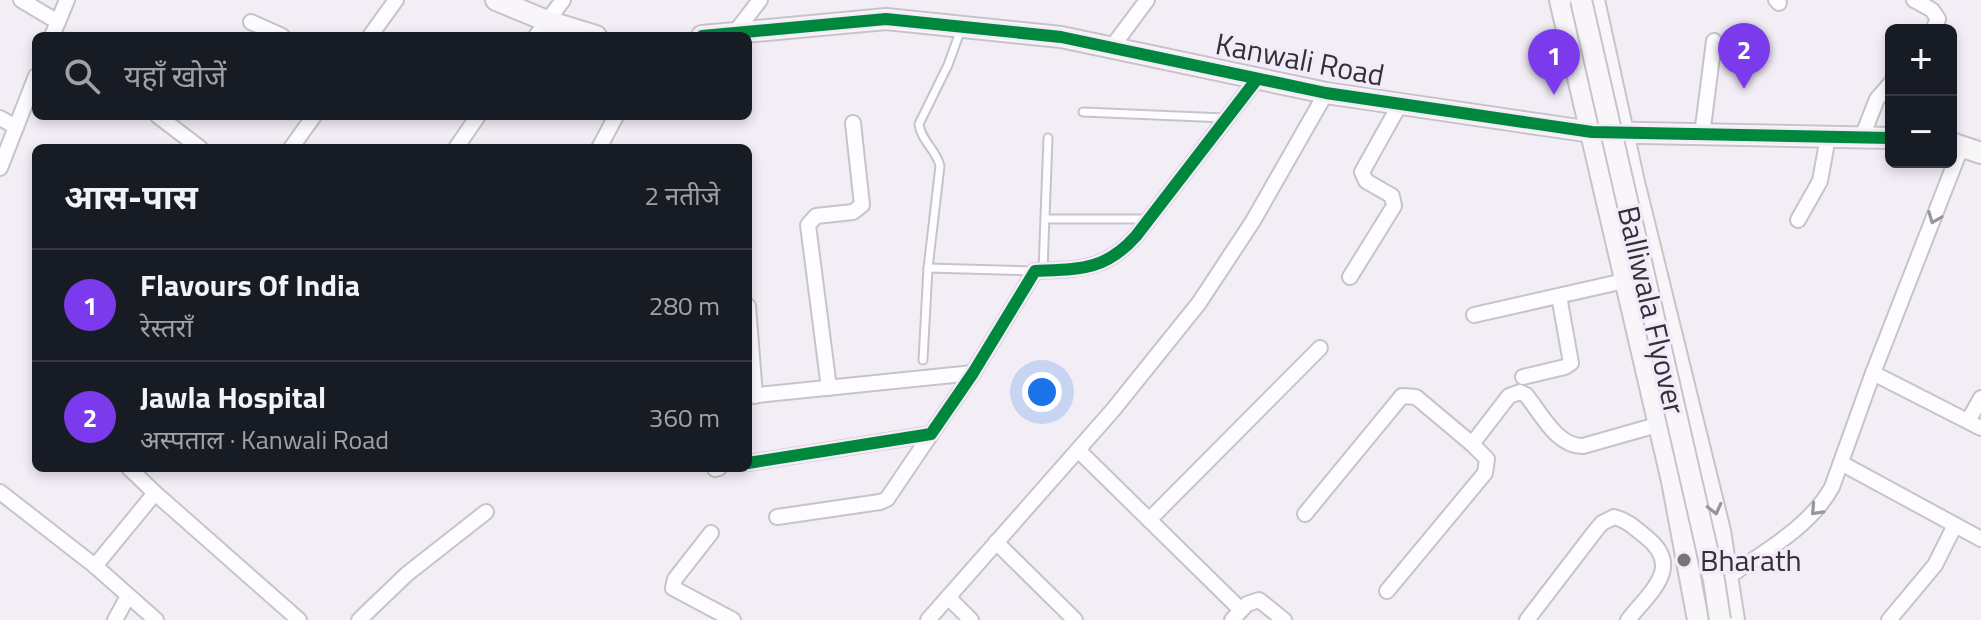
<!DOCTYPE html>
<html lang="hi">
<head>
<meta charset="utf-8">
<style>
	:root { --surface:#171b24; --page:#20242c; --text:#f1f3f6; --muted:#9ea1a6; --line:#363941; --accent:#7c3aed }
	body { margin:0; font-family:"Titillium Web","Noto Sans Devanagari",sans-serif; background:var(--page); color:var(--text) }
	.controls { position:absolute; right:24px; top:24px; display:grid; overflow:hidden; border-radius:12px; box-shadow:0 4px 12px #0003 }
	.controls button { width:72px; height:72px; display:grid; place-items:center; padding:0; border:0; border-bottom:2px solid var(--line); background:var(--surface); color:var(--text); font:40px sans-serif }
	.you { position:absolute; left:1042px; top:392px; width:28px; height:28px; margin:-20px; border:6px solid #fff; border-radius:50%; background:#1a73e8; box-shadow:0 0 0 12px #1a73e833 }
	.badge { display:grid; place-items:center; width:52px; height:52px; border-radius:50%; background:var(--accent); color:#fff; font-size:26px; font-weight:700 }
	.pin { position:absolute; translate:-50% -66px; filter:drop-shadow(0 2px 4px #0008) }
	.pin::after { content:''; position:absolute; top:42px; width:28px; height:24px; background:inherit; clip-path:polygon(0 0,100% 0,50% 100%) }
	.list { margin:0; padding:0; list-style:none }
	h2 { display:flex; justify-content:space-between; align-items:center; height:104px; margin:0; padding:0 32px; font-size:34px }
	h2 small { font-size:26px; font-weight:400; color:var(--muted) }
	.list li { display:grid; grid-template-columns:52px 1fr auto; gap:24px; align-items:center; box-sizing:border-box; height:112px; padding:0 32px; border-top:2px solid var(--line) }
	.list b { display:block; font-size:30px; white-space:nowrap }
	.list p { margin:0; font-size:26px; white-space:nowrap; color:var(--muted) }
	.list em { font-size:26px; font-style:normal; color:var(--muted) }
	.icon { flex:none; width:44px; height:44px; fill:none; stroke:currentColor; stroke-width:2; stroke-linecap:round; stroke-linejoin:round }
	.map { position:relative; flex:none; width:1981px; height:620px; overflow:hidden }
	.search { position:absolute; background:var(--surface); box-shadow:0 4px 12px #0003; left:32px; top:32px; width:720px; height:88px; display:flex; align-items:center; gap:20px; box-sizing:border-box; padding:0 28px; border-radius:12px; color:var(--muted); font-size:30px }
	.panel { position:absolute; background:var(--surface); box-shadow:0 4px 12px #0003; left:32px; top:144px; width:720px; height:328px; border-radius:12px }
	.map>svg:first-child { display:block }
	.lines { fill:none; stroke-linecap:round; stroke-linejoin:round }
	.lane-casing { stroke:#c7c4c9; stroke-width:11 }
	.street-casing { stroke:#c7c4c9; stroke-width:18 }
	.secondary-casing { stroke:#c7c4c9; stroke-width:24 }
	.lane { stroke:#fdfcfe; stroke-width:7 }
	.street { stroke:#fdfcfe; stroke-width:14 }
	.secondary { stroke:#f9f6fa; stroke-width:20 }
	.secondary-bridge-casing { stroke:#c7c4c9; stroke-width:24; stroke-linecap:butt }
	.secondary-bridge { stroke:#f9f6fa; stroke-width:20 }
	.cycleway-casing { stroke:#f4ebfa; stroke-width:17 }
	.cycleway { stroke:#00873e; stroke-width:12 }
	.oneway { stroke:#98969a }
	.oneway2 { stroke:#969498 }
	.poi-dot { fill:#777379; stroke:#f4ebfa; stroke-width:3 }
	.labels { text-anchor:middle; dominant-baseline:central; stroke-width:7; stroke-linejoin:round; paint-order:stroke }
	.street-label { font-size:30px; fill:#343136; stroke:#f4ebfa }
	.poi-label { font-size:30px; fill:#343136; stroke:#f4ebfa; text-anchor:start }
</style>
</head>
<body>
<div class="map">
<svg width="1981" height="620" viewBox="0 0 1981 620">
	<rect width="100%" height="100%" fill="#f3eef6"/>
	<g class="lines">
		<defs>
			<g id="lane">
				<polyline points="1083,112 1225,118"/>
				<polyline points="1046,219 1147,219"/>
				<path d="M 928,268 L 940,166 C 936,149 921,141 919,124 L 948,65 L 961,29"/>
				<polyline points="1043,270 1048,138"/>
				<polyline points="923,360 928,268 1033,271"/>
			</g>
			<g id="street">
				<polyline points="21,0 58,22"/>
				<polyline points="1776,0 1779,3"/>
				<polyline points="1914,0 1932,10 1938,19 1933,30"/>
				<polyline points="251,22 282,36"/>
				<polyline points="733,35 760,0"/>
				<polyline points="52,36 67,0"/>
				<polyline points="370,36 396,0"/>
				<polyline points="536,36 563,0"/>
				<polyline points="1112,47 1147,0"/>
				<polyline points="158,116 200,148"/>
				<polyline points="0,118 16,127"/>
				<polyline points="1702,135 1714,41"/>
				<polyline points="1862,137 1877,99 1891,83"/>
				<polyline points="291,148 314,116"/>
				<polyline points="456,148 478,116"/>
				<polyline points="599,148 616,116"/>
				<polyline points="0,168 36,76"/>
				<polyline points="1798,220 1820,181 1828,137"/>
				<polyline points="1350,277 1394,206 1392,196 1366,181 1362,172 1400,104"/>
				<polyline points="748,306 755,396"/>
				<polyline points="1474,315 1633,279"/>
				<polyline points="1873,373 1981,428"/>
				<polyline points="1523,377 1565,367 1571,363 1559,296"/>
				<polyline points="829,388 808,225 816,216 853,212 862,205 853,123"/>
				<polyline points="748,396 973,373"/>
				<polyline points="1968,421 1981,398"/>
				<polyline points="1078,450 1241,610"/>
				<path d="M 748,463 L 931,434 L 973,373 L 1035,271 C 1079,269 1105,271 1136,236 L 1257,79"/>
				<polyline points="1841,463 1981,539"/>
				<polyline points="715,469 719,468"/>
				<polyline points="0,492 95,566 156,620"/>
				<polyline points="155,493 299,620"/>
				<path d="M 1305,514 L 1402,396 L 1416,397 L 1472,444 L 1509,396 L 1520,392 L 1526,395 C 1541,413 1557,447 1583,446 L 1657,425"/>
				<polyline points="777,517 880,502 887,499 931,434"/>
				<polyline points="1149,520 1320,348"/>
				<polyline points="711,533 675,579 673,588 733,620"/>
				<polyline points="996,542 1075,620"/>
				<polyline points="95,566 155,493 129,468"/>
				<path d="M 1728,577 C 1765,551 1810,527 1832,487 L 1873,373 L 1962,145"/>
				<polyline points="1387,591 1485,473 1487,459 1472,444"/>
				<polyline points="948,597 971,620"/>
				<polyline points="115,620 128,596"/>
				<polyline points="359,620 407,574 486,512"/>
				<polyline points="928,620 1113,410 1199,303 1253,221 1326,93"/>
				<polyline points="1232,620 1247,604 1259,600 1284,620"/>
				<path d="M 1527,620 L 1596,530 L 1602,523 L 1614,517 C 1627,520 1636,529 1646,537 C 1684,567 1650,592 1628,620"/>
				<polyline points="1889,620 1935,565 1955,525"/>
			</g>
			<g id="secondary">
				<polyline points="496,0 547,21 596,36"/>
				<polyline points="1560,0 1672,481 1698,620"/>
				<polyline points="1594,0 1634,182 1720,531 1734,620"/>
				<polyline points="702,36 886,19 1061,37 1326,93 1592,132 1891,138"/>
				<polyline points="1951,143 1981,153"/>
			</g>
		</defs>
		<!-- lane casing -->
		<use href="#lane" class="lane-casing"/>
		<!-- street casing -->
		<use href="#street" class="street-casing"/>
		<!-- secondary casing -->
		<use href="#secondary" class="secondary-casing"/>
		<!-- lane -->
		<use href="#lane" class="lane"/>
		<!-- street -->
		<use href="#street" class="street"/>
		<!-- secondary -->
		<use href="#secondary" class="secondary"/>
		<defs>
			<polyline id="secondary-bridge" points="1581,0 1714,580 1720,620"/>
		</defs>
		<!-- secondary-bridge casing -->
		<use href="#secondary-bridge" class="secondary-bridge-casing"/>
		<!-- secondary-bridge -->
		<use href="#secondary-bridge" class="secondary-bridge"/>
		<defs>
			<g id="cycleway">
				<polyline points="702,36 886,19 1061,37 1326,93 1592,132 1891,138"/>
				<path d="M 748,463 L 931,434 L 973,373 L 1035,271 C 1079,269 1105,271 1136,236 L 1257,79"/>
			</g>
		</defs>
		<!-- cycleway casing -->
		<use href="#cycleway" class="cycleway-casing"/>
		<!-- cycleway -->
		<use href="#cycleway" class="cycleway"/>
	</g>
	<!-- one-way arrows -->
	<defs><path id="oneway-chevron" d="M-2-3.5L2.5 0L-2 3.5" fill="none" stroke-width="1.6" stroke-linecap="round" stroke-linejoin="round" transform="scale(2)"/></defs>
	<g class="oneway">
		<use href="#oneway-chevron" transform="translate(1934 218) rotate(111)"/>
		<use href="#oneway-chevron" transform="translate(1816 510) rotate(133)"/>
	</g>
	<use class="oneway2" href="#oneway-chevron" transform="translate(1715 509) rotate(76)"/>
	<!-- markers -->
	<circle class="poi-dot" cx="1684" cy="560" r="8"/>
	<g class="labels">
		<!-- street labels -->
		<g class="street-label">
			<text transform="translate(1300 59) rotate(11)">Kanwali Road</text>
			<text transform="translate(1652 310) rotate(77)">Balliwala Flyover</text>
		</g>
		<!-- poi labels -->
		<g class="poi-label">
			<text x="1700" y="560">Bharath</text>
		</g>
	</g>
</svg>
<div class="controls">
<button>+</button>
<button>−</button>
</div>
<div class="you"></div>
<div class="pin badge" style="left:1554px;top:95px">1</div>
<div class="pin badge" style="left:1744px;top:89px">2</div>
<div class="search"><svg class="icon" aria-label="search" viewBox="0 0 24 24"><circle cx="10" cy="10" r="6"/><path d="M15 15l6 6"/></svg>यहाँ खोजें</div>
<section class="panel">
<h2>आस-पास<small>2 नतीजे</small></h2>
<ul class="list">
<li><span class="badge">1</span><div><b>Flavours Of India</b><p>रेस्तराँ</p></div><em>280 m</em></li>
<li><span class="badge">2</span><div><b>Jawla Hospital</b><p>अस्पताल · Kanwali Road</p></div><em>360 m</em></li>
</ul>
</section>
</div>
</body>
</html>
